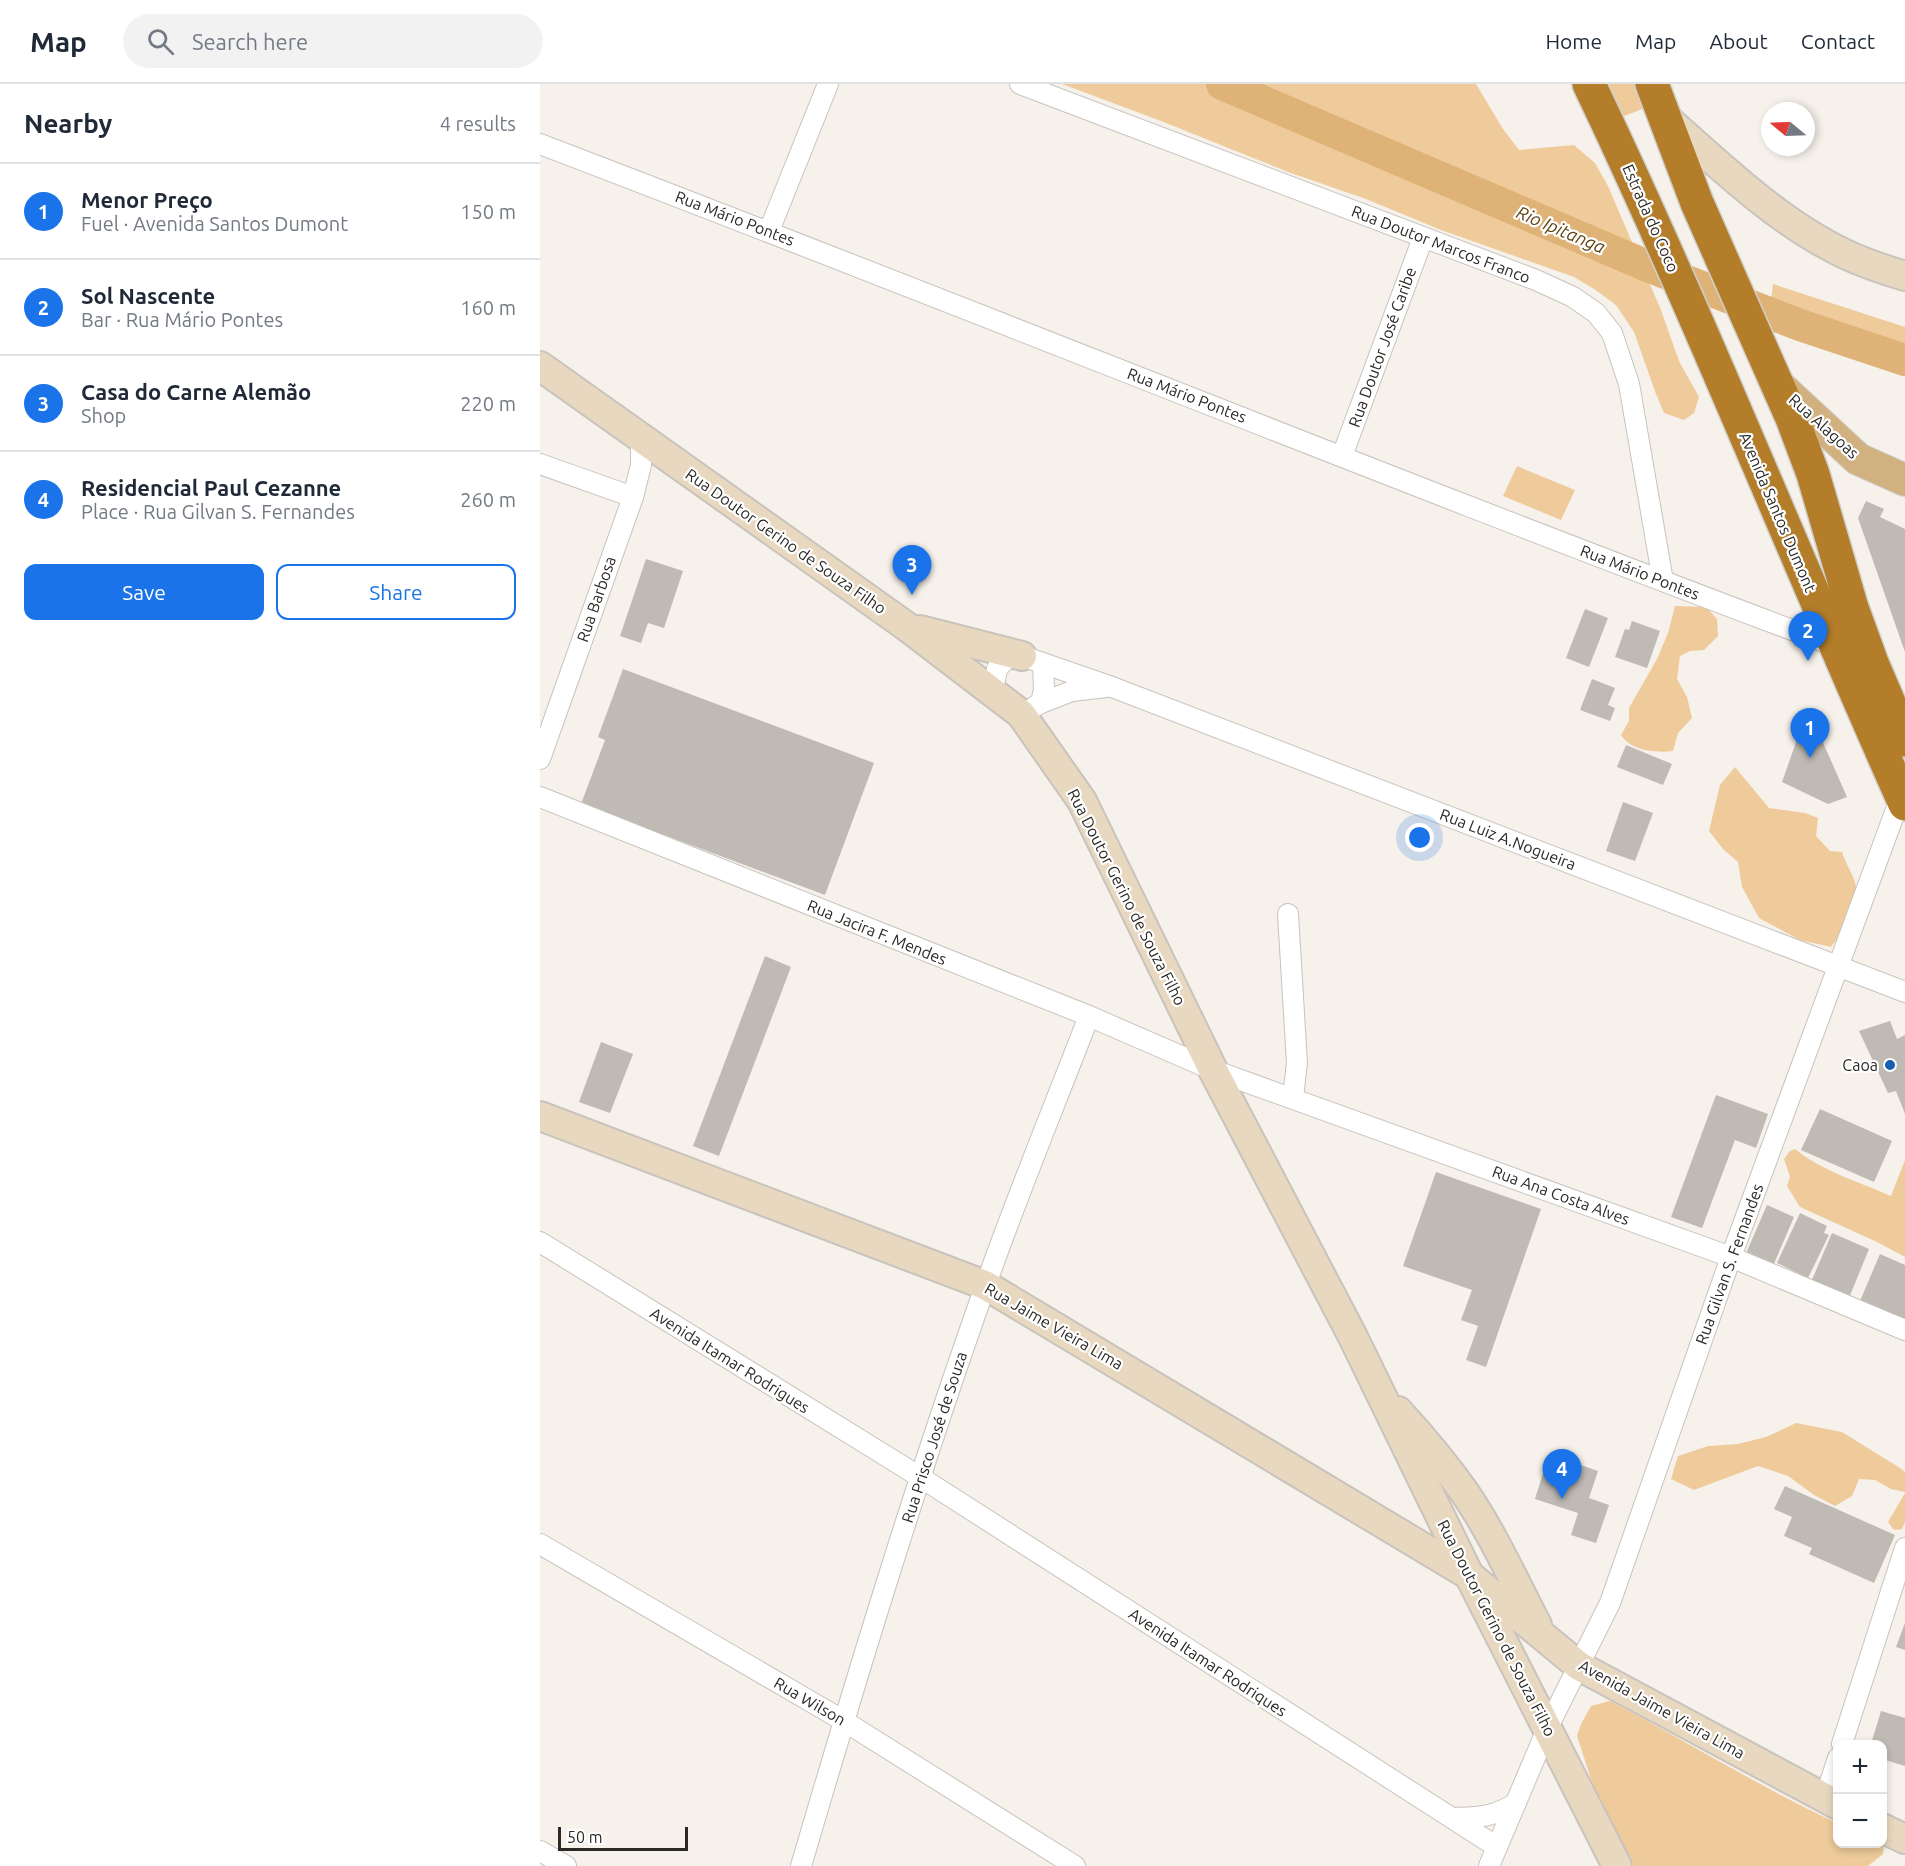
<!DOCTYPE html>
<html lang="en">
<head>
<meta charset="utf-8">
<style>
	:root { --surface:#fff; --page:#f2f2f3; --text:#1f2937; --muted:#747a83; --line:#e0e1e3; --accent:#1a73e8 }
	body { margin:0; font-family:Ubuntu,sans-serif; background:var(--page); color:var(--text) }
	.controls { position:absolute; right:18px; bottom:18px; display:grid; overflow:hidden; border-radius:12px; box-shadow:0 3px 9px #0003 }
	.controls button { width:54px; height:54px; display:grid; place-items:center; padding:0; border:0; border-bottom:2px solid var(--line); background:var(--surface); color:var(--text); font:30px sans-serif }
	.compass { position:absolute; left:1221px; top:18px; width:54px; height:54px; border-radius:50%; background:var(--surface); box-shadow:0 3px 9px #0003; rotate:289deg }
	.scale { position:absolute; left:18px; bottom:15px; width:130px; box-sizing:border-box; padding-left:6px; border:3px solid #2a2926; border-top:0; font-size:16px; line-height:21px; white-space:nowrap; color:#2a2926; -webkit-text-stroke:4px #fff; paint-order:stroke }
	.you { position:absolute; left:880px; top:754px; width:21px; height:21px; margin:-15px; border:4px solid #fff; border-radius:50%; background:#1a73e8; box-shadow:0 0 0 9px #1a73e833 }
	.badge { display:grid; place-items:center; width:39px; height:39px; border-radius:50%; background:var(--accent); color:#fff; font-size:20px; font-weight:700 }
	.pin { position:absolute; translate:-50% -50px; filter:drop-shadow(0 2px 3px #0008) }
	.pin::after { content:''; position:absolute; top:32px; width:21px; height:18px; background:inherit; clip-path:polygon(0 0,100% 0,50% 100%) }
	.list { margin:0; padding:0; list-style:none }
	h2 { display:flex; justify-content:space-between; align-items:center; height:78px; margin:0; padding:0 24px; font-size:26px }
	h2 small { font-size:20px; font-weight:400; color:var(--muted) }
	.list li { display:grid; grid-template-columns:39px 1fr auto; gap:18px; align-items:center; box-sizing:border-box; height:96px; padding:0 24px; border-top:2px solid var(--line) }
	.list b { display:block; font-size:22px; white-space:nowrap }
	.list p { margin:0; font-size:20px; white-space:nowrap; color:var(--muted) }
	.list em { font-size:20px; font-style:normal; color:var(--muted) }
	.actions { display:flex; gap:12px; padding:18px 24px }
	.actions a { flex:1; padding:14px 0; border:2px solid var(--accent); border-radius:12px; text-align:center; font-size:21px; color:var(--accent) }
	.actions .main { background:var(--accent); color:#fff }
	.icon { flex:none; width:33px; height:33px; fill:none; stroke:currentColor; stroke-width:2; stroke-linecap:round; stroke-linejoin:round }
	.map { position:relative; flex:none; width:1365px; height:1782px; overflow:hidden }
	header { display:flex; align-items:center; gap:36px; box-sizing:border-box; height:84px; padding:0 30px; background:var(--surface); border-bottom:2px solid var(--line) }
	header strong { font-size:28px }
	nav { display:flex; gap:33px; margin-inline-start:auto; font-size:21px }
	.search { width:420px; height:54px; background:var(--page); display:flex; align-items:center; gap:15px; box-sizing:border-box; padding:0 21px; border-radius:33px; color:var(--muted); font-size:22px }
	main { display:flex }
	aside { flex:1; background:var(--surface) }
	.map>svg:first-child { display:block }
	.green { fill:#efcb9c }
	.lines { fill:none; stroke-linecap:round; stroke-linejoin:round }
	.river { stroke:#dfb277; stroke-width:32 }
	.building { fill:#bfbab4 }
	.street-casing { stroke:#c8c3bd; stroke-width:22 }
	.secondary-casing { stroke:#c8c3bd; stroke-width:32 }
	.primary-casing { stroke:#d0d0cf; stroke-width:34 }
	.highway-casing { stroke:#d0d0cf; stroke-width:36 }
	.street { stroke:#fff; stroke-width:20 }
	.secondary { stroke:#e8d8bf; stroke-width:28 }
	.primary { stroke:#d1b17f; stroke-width:32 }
	.highway { stroke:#b37d29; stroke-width:33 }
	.poi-dot { fill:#1561b0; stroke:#fff; stroke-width:2 }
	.labels { text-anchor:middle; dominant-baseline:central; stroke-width:4.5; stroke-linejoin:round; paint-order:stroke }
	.street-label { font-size:16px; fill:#2a2926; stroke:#fff }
	.poi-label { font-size:16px; fill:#2a2926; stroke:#fff; text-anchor:end }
	.water-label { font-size:18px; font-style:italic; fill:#604213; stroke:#fff }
</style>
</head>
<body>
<header>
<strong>Map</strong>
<div class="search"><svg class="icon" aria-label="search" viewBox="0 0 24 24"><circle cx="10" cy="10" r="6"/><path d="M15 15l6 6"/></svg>Search here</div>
<nav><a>Home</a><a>Map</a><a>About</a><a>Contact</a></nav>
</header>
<main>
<aside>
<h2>Nearby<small>4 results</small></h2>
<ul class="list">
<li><span class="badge">1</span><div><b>Menor Preço</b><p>Fuel · Avenida Santos Dumont</p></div><em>150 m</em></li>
<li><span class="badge">2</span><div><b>Sol Nascente</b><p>Bar · Rua Mário Pontes</p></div><em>160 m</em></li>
<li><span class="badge">3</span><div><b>Casa do Carne Alemão</b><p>Shop</p></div><em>220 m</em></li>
<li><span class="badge">4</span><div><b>Residencial Paul Cezanne</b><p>Place · Rua Gilvan S. Fernandes</p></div><em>260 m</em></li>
</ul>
<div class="actions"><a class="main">Save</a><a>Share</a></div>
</aside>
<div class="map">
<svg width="1365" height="1782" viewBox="0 0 1365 1782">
	<rect width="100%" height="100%" fill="#f6f1ea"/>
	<!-- green -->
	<g class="green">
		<polygon points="522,0 936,0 963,45 979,66 1034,61 1055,79 1068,102 1121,226 1139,277 1159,313 1154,329 1144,336 1124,329 1116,310 1094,248 1076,221 1057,207 1034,193 901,146 826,115 748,88 621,37"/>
		<polygon points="1063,0 1101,0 1110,22 1079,34"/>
		<polygon points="1233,200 1365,243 1365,261 1231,217"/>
		<polygon points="977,382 1035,406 1021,436 963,412"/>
		<path d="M 1135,522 L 1166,523 L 1177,535 L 1178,552 L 1164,566 L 1150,567 L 1140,572 L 1137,595 L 1147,613 L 1152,634 L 1138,649 L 1133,667 C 1115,669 1091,667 1081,651 L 1089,637 L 1089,624 L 1117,575 L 1128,549 Z"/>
		<path d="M 1195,683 L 1229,724 L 1265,729 L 1278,734 L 1276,752 L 1290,767 L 1302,768 C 1305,779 1315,793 1316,803 C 1320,822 1302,849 1291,863 L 1260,856 L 1219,834 L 1202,803 L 1198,778 L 1183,765 L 1169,747 L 1180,701 Z"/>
		<path d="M 1255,1065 C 1282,1087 1319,1098 1351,1112 L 1365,1076 L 1365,1173 L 1337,1158 L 1260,1123 L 1247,1102 L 1250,1093 L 1244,1075 L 1250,1067 Z"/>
		<polygon points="1256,1339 1302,1348 1360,1384 1365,1388 1365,1408 1351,1405 1335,1396 1319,1395 1312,1412 1295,1422 1274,1411 1248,1392 1218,1382 1154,1406 1131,1395 1138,1372 1168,1362 1198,1360 1226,1353"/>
		<polygon points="1365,1409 1365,1438 1362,1445 1354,1446 1348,1438"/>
		<path d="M 1070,1617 C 1146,1657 1220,1703 1297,1739 L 1298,1760 L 1344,1759 L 1343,1770 L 1328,1782 L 1085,1782 L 1069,1751 L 1037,1652 L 1041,1640 L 1051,1622 Z"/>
	</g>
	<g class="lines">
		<!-- river -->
		<polyline class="river" points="682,0 1105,181 1260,241 1365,276"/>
	</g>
	<!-- building -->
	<g class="building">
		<polygon points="1326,417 1344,425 1340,433 1365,445 1365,568 1318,434"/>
		<polygon points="106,475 143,487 124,544 108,539 101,559 80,552"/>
		<polygon points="1045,525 1068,534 1049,583 1026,574"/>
		<polygon points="1092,537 1120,547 1107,584 1075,573 1085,545 1089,546"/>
		<polygon points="83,585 334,679 285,811 41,720 65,656 58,653"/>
		<polygon points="1052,595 1075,604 1068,621 1075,624 1070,637 1040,626"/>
		<polygon points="1277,645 1307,713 1288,720 1242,698 1259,650"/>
		<polygon points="1086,661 1132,680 1123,701 1077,683"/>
		<polygon points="1083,718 1113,729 1095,777 1066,767"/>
		<polygon points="225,872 251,883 179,1072 153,1062"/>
		<polygon points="1350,937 1357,955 1365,951 1365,1030 1356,1007 1348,1009 1319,947"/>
		<polygon points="61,958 93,970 70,1029 39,1018"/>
		<polygon points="1176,1011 1228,1030 1216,1064 1195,1056 1162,1144 1131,1133"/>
		<polygon points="1280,1025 1352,1057 1334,1098 1261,1066"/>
		<polygon points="896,1088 1001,1125 946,1283 926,1276 938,1242 921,1236 932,1206 863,1182"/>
		<polygon points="1227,1121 1254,1133 1233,1182 1209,1172 1207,1167"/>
		<polygon points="1260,1129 1287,1142 1284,1149 1289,1151 1268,1194 1237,1179"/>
		<polygon points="1292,1149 1329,1165 1309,1214 1271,1198"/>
		<polygon points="1340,1170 1365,1181 1365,1237 1320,1217"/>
		<polygon points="1009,1370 1058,1387 1049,1414 1069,1421 1056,1459 1031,1451 1038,1429 995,1415"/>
		<polygon points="1245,1402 1355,1451 1334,1499 1269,1470 1272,1464 1244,1452 1252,1433 1234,1425"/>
		<polygon points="1365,1539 1365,1566 1356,1563"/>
		<polygon points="1341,1627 1365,1634 1365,1682 1342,1675 1342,1660 1331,1660"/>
	</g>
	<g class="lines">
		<defs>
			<g id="street">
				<polyline points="480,0 996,196 1033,213 1056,229 1072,249 1089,300 1123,497"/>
				<path d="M 0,60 C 433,225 861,400 1295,562"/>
				<polyline points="229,147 288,0"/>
				<polyline points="802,372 883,154"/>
				<polyline points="0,380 93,413"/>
				<polyline points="453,607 457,585 466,575 482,572 572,603 1365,908"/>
				<polyline points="501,619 532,607 566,603"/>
				<polyline points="494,623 501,619 504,605 503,579"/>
				<polyline points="0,675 93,413 101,381 101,353"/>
				<polyline points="0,713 549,932 673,986 1191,1173 1365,1246"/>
				<polyline points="748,830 757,979 753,1013"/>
				<polyline points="0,1158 380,1393 957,1763"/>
				<polyline points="0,1460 304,1637 535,1782"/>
				<polyline points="1302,1660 1365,1464"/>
				<polyline points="1285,1714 1298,1674"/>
				<path d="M 912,1734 C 938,1733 952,1734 976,1719"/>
				<polyline points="0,1767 26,1782"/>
				<path d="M 261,1782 C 318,1588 377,1394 445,1203 C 477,1112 514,1023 549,932"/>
				<polyline points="949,1782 1008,1643 1070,1519 1191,1173 1361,712"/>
			</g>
			<g id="secondary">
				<path d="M 1126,34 C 1180,82 1239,139 1305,170 C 1324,179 1345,186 1365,192"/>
				<polyline points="0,282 366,542 481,630 542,717 673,986 812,1251 929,1491 1077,1782"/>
				<polyline points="380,546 482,572"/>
				<polyline points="0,1032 445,1201 929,1491 1039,1582 1298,1721"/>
				<path d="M 858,1327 C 882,1353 904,1379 925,1409 C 953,1450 974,1497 997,1541"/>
				<polyline points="1342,1744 1365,1755"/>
			</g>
			<polyline id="primary" points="1237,300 1318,375 1365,396"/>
			<g id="highway">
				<path d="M 1049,0 C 1162,237 1258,481 1365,720"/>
				<polyline points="1112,0 1157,119 1252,334 1273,390 1312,524 1332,579 1365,656"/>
			</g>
		</defs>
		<!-- street casing -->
		<use href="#street" class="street-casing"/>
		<!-- secondary casing -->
		<use href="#secondary" class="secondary-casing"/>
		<!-- primary casing -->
		<use href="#primary" class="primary-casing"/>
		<!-- highway casing -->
		<use href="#highway" class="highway-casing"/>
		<!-- street -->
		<use href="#street" class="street"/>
		<!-- secondary -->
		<use href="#secondary" class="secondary"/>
		<!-- primary -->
		<use href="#primary" class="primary"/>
		<!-- highway -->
		<use href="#highway" class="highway"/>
	</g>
	<!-- markers -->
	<circle class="poi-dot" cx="1350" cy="981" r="6"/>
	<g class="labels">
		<!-- street labels -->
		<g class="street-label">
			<text transform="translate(195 134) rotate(21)">Rua Mário Pontes</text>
			<text transform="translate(1111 134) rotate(66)">Estrada do Coco</text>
			<text transform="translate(901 160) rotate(21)">Rua Doutor Marcos Franco</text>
			<text transform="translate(842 263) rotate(-70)">Rua Doutor José Caribe</text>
			<text transform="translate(647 311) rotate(21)">Rua Mário Pontes</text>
			<text transform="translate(1284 342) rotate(42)">Rua Alagoas</text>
			<text transform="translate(1238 428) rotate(67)">Avenida Santos Dumont</text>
			<text transform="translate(246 457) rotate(35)">Rua Doutor Gerino de Souza Filho</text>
			<text transform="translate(1100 488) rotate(21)">Rua Mário Pontes</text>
			<text transform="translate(56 515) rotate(-71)">Rua Barbosa</text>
			<text transform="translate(968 755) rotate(21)">Rua Luiz A.Nogueira</text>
			<text transform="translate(587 813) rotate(63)">Rua Doutor Gerino de Souza Filho</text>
			<text transform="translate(337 848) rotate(22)">Rua Jacira F. Mendes</text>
			<text transform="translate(1021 1111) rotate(20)">Rua Ana Costa Alves</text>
			<text transform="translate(1189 1180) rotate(-70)">Rua Gilvan S. Fernandes</text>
			<text transform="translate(514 1242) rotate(30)">Rua Jaime Vieira Lima</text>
			<text transform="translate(190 1276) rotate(32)">Avenida Itamar Rodrigues</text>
			<text transform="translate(394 1353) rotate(-72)">Rua Prisco José de Souza</text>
			<text transform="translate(957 1544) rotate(63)">Rua Doutor Gerino de Souza Filho</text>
			<text transform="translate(668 1578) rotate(33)">Avenida Itamar Rodriques</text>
			<text transform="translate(270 1617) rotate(30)">Rua Wilson</text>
			<text transform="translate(1122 1625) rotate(29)">Avenida Jaime Vieira Lima</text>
		</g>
		<!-- poi labels -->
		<g class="poi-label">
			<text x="1338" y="981">Caoa</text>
		</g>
		<!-- water labels -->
		<g class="water-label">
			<text transform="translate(1021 145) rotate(23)">Rio Ipitanga</text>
		</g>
	</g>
</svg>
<div class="controls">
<button>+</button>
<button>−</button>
</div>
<svg class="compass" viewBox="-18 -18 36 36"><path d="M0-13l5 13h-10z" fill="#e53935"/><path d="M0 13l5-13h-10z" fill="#747a83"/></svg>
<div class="scale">50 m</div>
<div class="you"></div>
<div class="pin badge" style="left:1270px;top:674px">1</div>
<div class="pin badge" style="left:1268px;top:577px">2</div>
<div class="pin badge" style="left:372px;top:511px">3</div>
<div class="pin badge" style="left:1022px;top:1415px">4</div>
</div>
</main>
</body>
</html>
